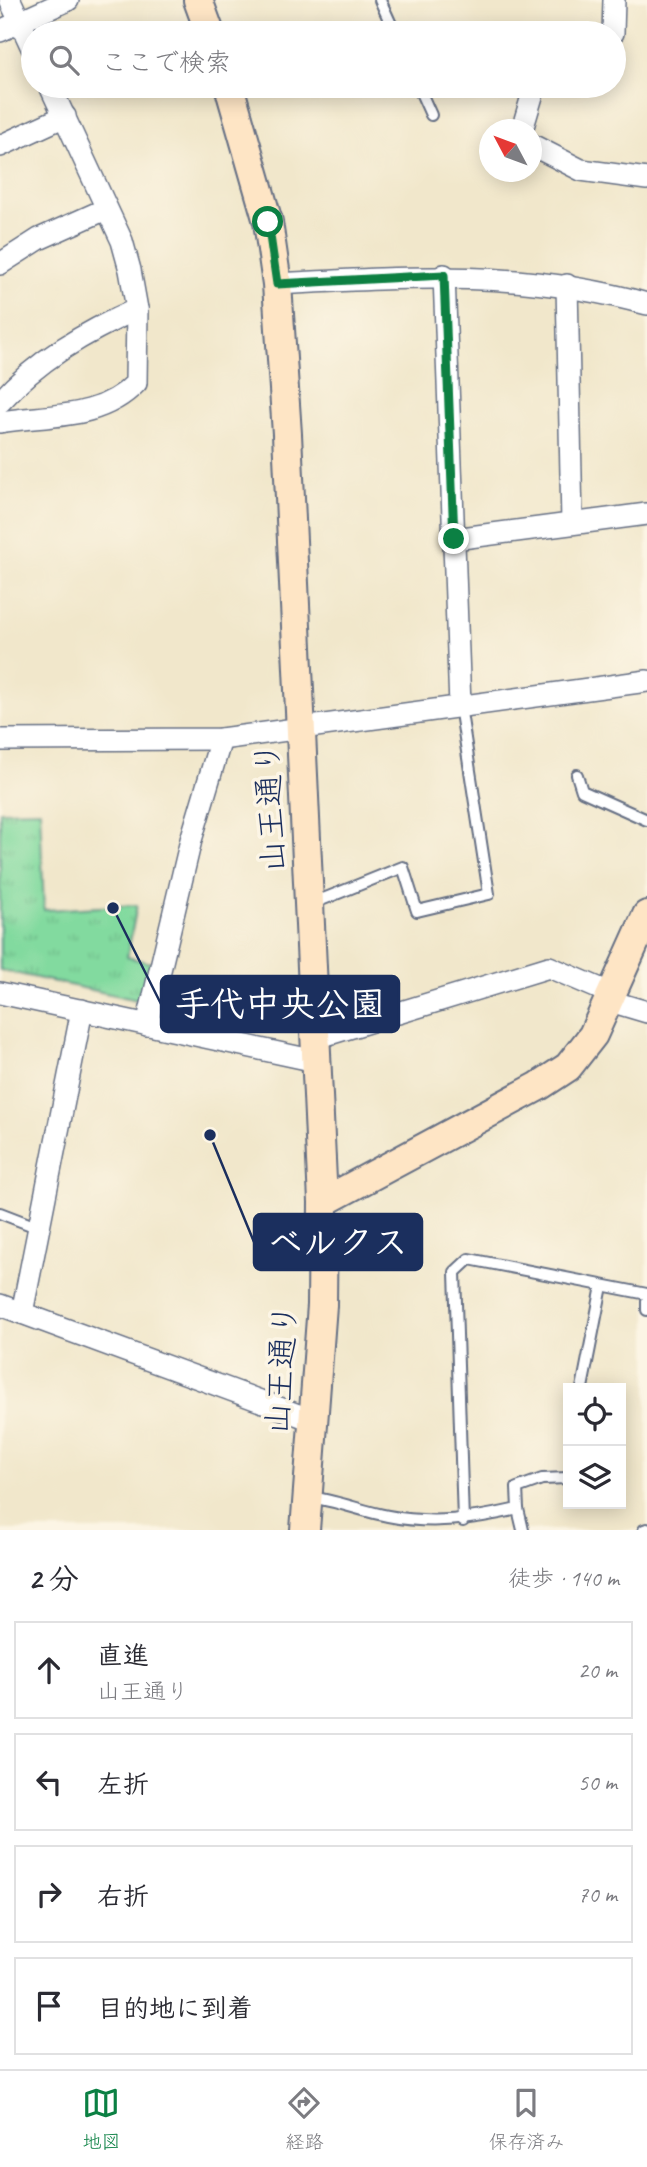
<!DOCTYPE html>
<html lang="ja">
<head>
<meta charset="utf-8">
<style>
	:root { --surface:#fff; --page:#f7f7f7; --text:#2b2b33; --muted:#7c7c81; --line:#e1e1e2; --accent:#0b8043 }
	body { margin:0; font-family:Caveat,"Klee One",sans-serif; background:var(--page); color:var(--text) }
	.controls { position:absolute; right:21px; bottom:21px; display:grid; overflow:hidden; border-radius:0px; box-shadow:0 4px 18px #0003 }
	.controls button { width:63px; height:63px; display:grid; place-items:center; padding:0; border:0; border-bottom:2px solid var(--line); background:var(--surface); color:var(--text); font:35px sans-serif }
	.compass { position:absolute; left:479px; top:119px; width:63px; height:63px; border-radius:50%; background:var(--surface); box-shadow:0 4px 18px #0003; rotate:311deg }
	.stop { position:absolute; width:21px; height:21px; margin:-16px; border:5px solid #0b8043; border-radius:50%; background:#fff }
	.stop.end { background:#0b8043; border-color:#fff; box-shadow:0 2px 7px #0008 }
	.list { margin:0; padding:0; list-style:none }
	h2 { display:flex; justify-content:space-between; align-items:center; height:91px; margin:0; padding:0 28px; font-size:30px }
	h2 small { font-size:23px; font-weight:400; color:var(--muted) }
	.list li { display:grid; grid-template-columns:46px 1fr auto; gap:21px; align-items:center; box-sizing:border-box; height:98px; margin:0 14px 14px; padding:0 14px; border:2px solid var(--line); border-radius:0px }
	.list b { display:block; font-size:26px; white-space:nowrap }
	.list p { margin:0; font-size:23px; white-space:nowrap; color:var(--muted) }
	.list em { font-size:23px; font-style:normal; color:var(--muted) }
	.icon { flex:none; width:38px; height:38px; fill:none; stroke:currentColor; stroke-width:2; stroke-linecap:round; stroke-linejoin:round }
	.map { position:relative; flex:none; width:647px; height:1530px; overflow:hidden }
	.search { position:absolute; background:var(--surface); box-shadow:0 4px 18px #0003; left:21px; right:21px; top:21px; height:77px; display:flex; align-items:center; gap:18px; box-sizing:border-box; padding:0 24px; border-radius:38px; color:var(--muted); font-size:26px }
	.sheet { height:539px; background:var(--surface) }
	nav { display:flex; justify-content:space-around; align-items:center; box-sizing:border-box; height:98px; border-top:2px solid var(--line); background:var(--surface); font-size:19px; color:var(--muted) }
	nav a { display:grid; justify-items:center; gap:4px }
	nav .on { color:var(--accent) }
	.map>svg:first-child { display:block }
	.park { fill:url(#park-tufts); stroke:#4e847e; stroke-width:2 }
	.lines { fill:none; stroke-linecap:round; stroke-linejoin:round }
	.lane-casing { stroke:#666f84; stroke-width:14 }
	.street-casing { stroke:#666f84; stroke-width:24 }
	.secondary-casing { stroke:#666f84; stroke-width:32 }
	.lane { stroke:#fff; stroke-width:10 }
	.street { stroke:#fff; stroke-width:21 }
	.secondary { stroke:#fee5c5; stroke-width:28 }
	.route { stroke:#0b8043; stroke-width:9 }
	.labels { text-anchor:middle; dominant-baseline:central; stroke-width:7; stroke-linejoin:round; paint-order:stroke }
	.street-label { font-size:33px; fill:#1b2f5e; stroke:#fcf5e5 }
	.leader { fill:none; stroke:#1b2f5e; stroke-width:2.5 }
	.callout-dot { fill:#1b2f5e; stroke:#fcf5e5; stroke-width:2.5 }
	.callout { fill:#1b2f5e; stroke:#1b2f5e; stroke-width:2.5 }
	.callout-label { font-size:35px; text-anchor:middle; font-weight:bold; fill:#fff }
</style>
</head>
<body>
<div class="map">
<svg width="647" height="1530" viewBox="0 0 647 1530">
	<defs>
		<pattern id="park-tufts" width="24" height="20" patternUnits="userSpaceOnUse" patternTransform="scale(1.75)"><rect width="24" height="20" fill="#82da9f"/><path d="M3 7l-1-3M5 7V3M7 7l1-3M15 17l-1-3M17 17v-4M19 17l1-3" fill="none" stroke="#70bb8b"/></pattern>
	</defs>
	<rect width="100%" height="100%" fill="#fcf5e5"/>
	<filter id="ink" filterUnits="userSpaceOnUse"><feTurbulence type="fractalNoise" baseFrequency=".0143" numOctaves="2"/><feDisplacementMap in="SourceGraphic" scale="14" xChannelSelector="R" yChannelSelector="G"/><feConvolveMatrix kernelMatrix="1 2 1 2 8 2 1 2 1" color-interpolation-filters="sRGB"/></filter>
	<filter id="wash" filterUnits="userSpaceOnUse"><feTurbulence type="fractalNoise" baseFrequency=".00686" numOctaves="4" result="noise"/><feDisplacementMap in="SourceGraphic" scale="28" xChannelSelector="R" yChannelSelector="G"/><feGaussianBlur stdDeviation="1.57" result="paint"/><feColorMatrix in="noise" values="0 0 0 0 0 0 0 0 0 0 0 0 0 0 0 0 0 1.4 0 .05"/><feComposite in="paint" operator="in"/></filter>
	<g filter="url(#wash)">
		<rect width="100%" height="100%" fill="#f1e7cb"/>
		<!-- park -->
		<polygon class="park" points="40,810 44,910 137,905 127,957 151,963 142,1001 0,970 0,811"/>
	</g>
	<g filter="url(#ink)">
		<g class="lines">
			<defs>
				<g id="lane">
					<polyline points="380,0 395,33"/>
					<polyline points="418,86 431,115"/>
					<polyline points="577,775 582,791 647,820"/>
					<polyline points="311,904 403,867 417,911 489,894 460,706"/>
					<polyline points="0,1213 39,1228"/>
					<polyline points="647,1301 647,1310"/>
					<polyline points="582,1388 602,1286"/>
					<path d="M 308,1497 C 336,1500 361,1511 388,1516 C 433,1525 474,1519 518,1509 L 523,1530"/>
					<polyline points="518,1509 517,1488 542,1479 568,1478"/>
					<polyline points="463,1521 455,1272 469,1259 647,1294"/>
					<polyline points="644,1530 647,1529"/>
				</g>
				<g id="street">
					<polyline points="10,0 33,50"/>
					<polyline points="0,31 68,0"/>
					<polyline points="613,33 614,0"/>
					<polyline points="522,130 535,86"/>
					<polyline points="532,145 581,170 647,179"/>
					<polyline points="0,146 65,116"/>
					<polyline points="0,264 39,239 106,209"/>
					<polyline points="444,275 460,706"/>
					<path d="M 277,284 C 404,277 522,269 647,304"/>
					<polyline points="567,285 572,523"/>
					<path d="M 0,402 C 37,360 86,332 137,309"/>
					<path d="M 0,422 C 48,414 99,421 136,383 L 137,309 L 130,270 L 122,241 L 50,86"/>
					<polyline points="454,539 647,514"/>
					<polyline points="0,740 221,739 647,681"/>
					<polyline points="0,993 316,1061"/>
					<polyline points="610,1001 647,1012"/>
					<polyline points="147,1025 191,840 221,739"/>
					<polyline points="316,1038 549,967 612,994"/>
					<polyline points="0,1305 312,1420"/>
					<polyline points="22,1313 82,1010"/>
				</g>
				<g id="secondary">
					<polyline points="198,0 210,33"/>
					<polyline points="229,86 268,222 277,284 287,434 323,1202 322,1305 305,1530"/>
					<polyline points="323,1202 539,1086 568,1067 593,1035 647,915"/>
				</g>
			</defs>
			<!-- lane casing -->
			<use href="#lane" class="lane-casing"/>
			<!-- street casing -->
			<use href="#street" class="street-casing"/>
			<!-- secondary casing -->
			<use href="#secondary" class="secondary-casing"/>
			<!-- lane -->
			<use href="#lane" class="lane"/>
			<!-- street -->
			<use href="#street" class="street"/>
			<!-- secondary -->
			<use href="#secondary" class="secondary"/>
		</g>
	</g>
	<g class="lines" filter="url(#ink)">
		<!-- route -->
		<polyline class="route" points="268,222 277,284 444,275 454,539"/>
	</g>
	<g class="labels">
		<!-- street labels -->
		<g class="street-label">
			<text transform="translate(270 807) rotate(-93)">山王通り</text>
			<text transform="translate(281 1369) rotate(-86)">山王通り</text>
		</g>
	</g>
	<!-- callouts -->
	<path class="leader" d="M113 908L161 1004M210 1135L254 1242"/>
	<g class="callout-dot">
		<circle cx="113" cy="908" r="7"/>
		<circle cx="210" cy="1135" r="7"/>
	</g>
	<g class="callout">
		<rect x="161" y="976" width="238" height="56" rx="7"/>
		<rect x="254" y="1214" width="168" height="56" rx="7"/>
	</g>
	<g class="callout-label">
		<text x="280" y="1016">手代中央公園</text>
		<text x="338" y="1254">ベルクス</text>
	</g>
</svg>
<div class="controls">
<button><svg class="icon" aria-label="locate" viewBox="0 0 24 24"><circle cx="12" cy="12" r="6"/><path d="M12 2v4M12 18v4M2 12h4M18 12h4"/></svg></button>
<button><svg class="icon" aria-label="layers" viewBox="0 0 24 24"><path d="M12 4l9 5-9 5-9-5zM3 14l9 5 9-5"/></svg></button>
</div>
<svg class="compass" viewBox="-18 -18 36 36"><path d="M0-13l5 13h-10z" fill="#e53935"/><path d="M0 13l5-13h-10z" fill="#7c7c81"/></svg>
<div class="stop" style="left:268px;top:222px"></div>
<div class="stop end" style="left:454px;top:539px"></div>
<div class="search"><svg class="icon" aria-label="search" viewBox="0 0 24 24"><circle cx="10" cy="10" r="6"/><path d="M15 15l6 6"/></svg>ここで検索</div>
</div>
<section class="sheet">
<h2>2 分<small>徒歩 · 140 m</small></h2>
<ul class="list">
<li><svg class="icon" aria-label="ahead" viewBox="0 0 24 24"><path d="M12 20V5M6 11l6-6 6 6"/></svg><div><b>直進</b><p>山王通り</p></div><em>20 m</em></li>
<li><svg class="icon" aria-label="left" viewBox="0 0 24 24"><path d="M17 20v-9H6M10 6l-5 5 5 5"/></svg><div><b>左折</b></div><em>50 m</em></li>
<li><svg class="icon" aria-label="right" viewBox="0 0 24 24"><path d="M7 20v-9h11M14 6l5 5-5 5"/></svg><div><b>右折</b></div><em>70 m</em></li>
<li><svg class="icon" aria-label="arrive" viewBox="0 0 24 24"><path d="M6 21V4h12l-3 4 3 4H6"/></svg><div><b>目的地に到着</b></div></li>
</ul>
</section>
<nav>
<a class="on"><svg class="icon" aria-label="map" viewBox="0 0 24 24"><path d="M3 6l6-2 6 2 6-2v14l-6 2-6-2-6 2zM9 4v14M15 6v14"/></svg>地図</a>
<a><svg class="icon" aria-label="directions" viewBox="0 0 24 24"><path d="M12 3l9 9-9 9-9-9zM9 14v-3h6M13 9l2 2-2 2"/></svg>経路</a>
<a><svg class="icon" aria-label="saved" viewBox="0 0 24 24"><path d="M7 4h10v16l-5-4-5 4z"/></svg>保存済み</a>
</nav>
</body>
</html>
